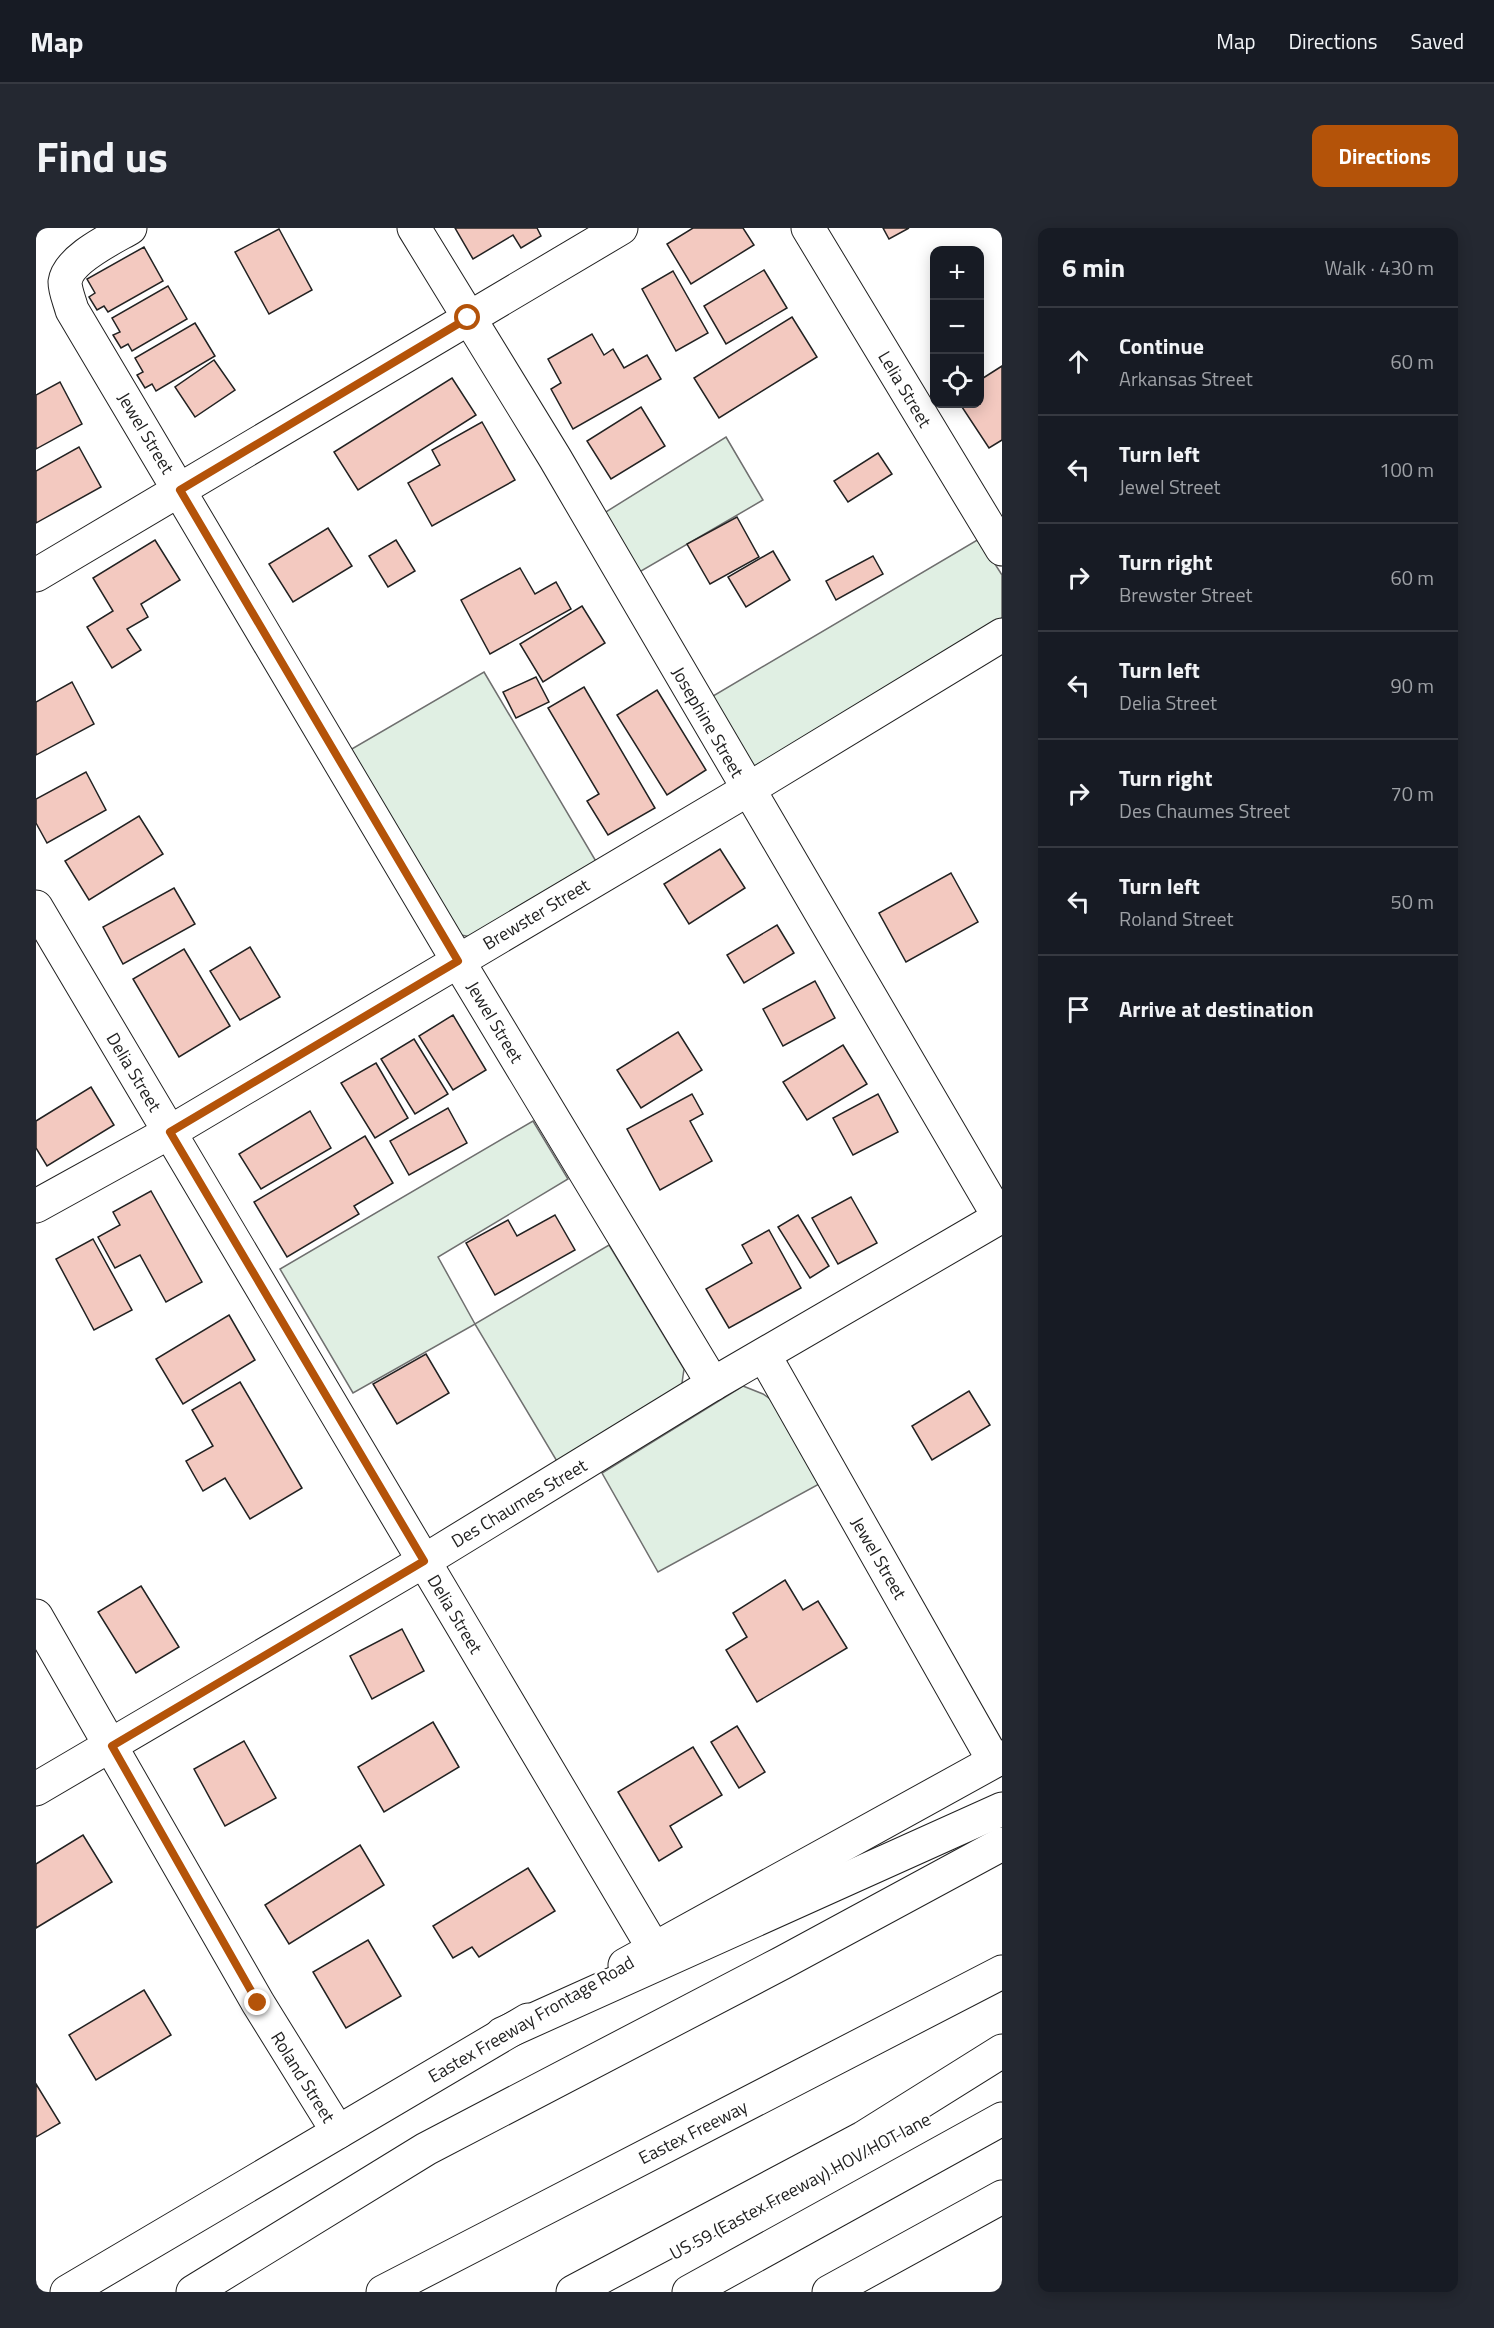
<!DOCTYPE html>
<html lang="en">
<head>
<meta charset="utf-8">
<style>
	:root { --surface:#171b24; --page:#242831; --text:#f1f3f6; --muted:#9ea1a6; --line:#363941; --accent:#b45309 }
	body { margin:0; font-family:"Titillium Web",sans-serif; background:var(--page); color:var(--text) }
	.controls { position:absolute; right:18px; top:18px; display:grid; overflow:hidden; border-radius:12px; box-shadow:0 3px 15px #0003 }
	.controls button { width:54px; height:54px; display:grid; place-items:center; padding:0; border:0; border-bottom:2px solid var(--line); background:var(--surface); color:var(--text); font:30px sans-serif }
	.stop { position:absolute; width:18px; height:18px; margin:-14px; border:4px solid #b45309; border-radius:50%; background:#fff }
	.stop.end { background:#b45309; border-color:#fff; box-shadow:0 2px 6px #0008 }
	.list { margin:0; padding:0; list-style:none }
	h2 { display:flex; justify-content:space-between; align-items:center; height:78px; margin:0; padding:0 24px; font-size:26px }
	h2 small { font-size:20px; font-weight:400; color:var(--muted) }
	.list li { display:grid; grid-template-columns:39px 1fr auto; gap:18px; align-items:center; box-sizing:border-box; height:108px; padding:0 24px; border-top:2px solid var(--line) }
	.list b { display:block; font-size:22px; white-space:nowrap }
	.list p { margin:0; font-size:20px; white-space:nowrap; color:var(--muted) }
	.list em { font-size:20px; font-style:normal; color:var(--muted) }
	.icon { flex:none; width:33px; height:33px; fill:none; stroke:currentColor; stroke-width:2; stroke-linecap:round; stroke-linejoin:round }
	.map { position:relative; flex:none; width:966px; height:2064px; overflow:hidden; border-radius:12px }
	header { display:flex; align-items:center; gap:36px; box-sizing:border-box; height:84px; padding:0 30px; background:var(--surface); border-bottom:2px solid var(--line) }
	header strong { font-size:28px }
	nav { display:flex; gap:33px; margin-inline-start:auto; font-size:21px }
	.intro { display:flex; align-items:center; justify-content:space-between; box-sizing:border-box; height:144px; padding:0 36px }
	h1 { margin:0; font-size:42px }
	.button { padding:15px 27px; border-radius:12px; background:var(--accent); color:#fff; font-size:21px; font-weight:700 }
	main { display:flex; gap:36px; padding:0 36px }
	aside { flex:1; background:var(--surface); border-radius:12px; box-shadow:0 3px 15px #0003 }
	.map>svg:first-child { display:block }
	.green { fill:#e0efe3; stroke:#6f6f6f; stroke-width:1.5 }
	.building { fill:#f3c9c0; stroke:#222; stroke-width:1.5 }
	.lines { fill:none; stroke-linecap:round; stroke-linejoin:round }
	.minor-casing { stroke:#222; stroke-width:35 }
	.secondary-casing { stroke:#222; stroke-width:35 }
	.motorway-casing { stroke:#222; stroke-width:35 }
	.minor { stroke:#fff; stroke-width:33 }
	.secondary { stroke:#fff; stroke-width:33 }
	.motorway { stroke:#fff; stroke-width:33 }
	.route { stroke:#b45309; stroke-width:8 }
	.labels { text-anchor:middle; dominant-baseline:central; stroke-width:4.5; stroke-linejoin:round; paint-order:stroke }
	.street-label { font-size:18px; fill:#222; stroke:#fff }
</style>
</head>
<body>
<header>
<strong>Map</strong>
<nav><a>Map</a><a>Directions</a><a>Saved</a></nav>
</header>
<div class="intro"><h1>Find us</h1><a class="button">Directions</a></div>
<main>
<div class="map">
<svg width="966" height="2064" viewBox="0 0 966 2064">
	<rect width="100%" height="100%" fill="#fff"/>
	<!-- green -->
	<g class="green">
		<polygon points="690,209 727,272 600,346 565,287"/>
		<polygon points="943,311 966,347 966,390 718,542 672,471"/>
		<polygon points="448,444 561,635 435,709 425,707 314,522"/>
		<polygon points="497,893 532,951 402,1029 439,1096 573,1017 648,1141 645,1162 522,1235 439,1096 317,1165 244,1041"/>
		<polygon points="707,1158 727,1166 737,1173 785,1255 622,1344 566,1245"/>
	</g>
	<!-- building -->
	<g class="building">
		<polygon points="419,0 501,0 505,8 485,20 477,7 437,31"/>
		<polygon points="657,0 707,0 718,17 655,56 631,16"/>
		<polygon points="847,0 873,0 853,11"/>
		<polygon points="243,1 276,62 233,86 199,24"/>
		<polygon points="108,19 127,53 72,84 68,78 61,82 53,69 59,65 51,51"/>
		<polygon points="728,42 751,80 690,116 668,78"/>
		<polygon points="637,43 672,105 640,123 606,61"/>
		<polygon points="132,58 151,91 96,123 92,116 85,120 77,107 84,104 76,90"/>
		<polygon points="756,89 781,129 683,190 658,150"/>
		<polygon points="159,95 179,128 120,163 116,156 109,160 101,147 107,144 99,130"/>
		<polygon points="556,106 568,127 577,121 588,140 611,127 625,151 537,201 515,161 525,155 512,131"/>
		<polygon points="178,132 199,162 159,189 139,159"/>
		<polygon points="966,138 966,212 953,220 924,176 944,176 944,152"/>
		<polygon points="416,150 440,187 322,262 298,224"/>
		<polygon points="24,154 46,196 0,221 0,167"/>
		<polygon points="605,179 629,218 575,251 551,213"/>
		<polygon points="446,194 479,252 396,298 372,255 404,237 396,222"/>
		<polygon points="43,219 65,259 0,295 0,243"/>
		<polygon points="842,225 856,246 812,274 798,253"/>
		<polygon points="701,289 723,329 674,356 651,316"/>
		<polygon points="292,300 316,338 257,374 233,336"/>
		<polygon points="119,312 144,352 105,376 112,389 91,401 105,422 76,440 51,399 77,383 57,350"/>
		<polygon points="360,312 379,343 352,359 333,328"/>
		<polygon points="737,323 754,352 710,379 692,349"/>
		<polygon points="837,328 847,346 800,372 790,353"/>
		<polygon points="484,340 499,366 520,354 535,381 454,426 425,372"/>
		<polygon points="546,378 569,415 507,454 484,416"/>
		<polygon points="500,449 513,474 480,490 467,464"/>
		<polygon points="36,454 58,496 0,527 0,474"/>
		<polygon points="548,459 619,580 572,607 551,573 563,566 512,480"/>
		<polygon points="621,462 670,542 631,567 581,487"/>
		<polygon points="50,544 70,582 11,615 0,595 0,571"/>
		<polygon points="103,588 127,626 53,672 29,633"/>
		<polygon points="684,621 709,660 653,696 628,656"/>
		<polygon points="915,645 942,694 870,734 843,685"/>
		<polygon points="138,660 159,696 87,736 67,699"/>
		<polygon points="741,697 758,725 708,755 691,727"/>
		<polygon points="214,719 244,769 204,792 174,743"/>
		<polygon points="148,721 194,798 143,829 97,751"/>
		<polygon points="779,753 799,790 747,818 727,781"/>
		<polygon points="417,787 450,842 417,862 383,808"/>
		<polygon points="642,804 666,842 605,880 581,842"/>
		<polygon points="378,811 412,866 379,886 345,831"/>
		<polygon points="807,817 831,856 771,892 747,854"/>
		<polygon points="340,835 372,890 339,910 305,855"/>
		<polygon points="55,859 78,897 11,938 0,920 0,893"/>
		<polygon points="656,866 667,886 654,893 676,933 624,962 591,901"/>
		<polygon points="842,866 862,904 817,927 797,890"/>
		<polygon points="412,880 431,915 373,947 354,913"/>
		<polygon points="274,883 295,920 225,961 203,926"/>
		<polygon points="329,908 357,955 318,978 323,986 251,1029 218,974"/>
		<polygon points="115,963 166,1054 130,1074 104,1027 79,1040 62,1009 84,997 77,984"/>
		<polygon points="815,969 841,1015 802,1036 776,990"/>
		<polygon points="519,987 539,1022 459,1067 430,1015 472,992 481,1008"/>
		<polygon points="762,987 793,1038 774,1050 742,999"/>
		<polygon points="733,1002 765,1060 693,1100 670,1061 716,1035 706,1017"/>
		<polygon points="57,1011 96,1082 58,1102 20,1031"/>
		<polygon points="193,1087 219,1132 147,1176 120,1131"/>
		<polygon points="390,1126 413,1165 361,1196 337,1156"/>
		<polygon points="204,1154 266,1260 214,1291 189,1250 167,1263 150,1233 177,1218 156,1182"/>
		<polygon points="933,1163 954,1197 896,1232 876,1198"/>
		<polygon points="749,1352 767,1382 782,1373 811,1420 721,1474 690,1422 711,1409 697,1385"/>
		<polygon points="105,1358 143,1419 100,1445 62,1384"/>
		<polygon points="366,1401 388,1443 336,1471 314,1428"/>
		<polygon points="397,1494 423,1539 348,1584 322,1539"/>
		<polygon points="701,1498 729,1544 703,1560 675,1514"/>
		<polygon points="208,1513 240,1570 189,1598 158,1541"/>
		<polygon points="657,1519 686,1567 634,1598 646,1619 623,1633 582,1564"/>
		<polygon points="47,1607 76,1654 0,1700 0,1636"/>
		<polygon points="324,1617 348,1657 253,1716 229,1677"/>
		<polygon points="492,1640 519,1683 443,1729 436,1719 417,1730 397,1698"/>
		<polygon points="332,1712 365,1768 310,1800 277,1744"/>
		<polygon points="108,1762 135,1807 60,1852 33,1807"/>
		<polygon points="0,1856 24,1895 0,1909"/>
	</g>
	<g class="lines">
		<defs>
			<g id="minor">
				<path d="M 94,0 C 75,11 32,31 29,54 C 29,63 34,74 36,82 L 422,733 L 677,1156"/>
				<polyline points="378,0 519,230 963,989"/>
				<polyline points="772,0 966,321"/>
				<polyline points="0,347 585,0"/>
				<polyline points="0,679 618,1721"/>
				<polyline points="0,978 134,904 711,562 966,407"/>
				<polyline points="728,1127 958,1533"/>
				<polyline points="0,1388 222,1775 302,1904"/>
				<polyline points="0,1561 388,1333 677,1156 966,988"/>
			</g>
			<g id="secondary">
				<polyline points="589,1737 966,1529"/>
				<polyline points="31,2064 492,1792"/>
			</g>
			<g id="motorway">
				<polyline points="466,1806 966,1581"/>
				<polyline points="157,2064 390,1921 746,1735 966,1616"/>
				<polyline points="347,2064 966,1744"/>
				<polyline points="537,2064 827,1910 966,1823"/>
				<polyline points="653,2064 966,1891"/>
				<polyline points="793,2064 966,1969"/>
			</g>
		</defs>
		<!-- minor casing -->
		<use href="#minor" class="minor-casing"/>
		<!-- secondary casing -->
		<use href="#secondary" class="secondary-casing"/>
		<!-- motorway casing -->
		<use href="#motorway" class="motorway-casing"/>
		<!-- minor -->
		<use href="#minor" class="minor"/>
		<!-- secondary -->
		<use href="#secondary" class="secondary"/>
		<!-- motorway -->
		<use href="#motorway" class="motorway"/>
	</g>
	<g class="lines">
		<!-- route -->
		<polyline class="route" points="222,1775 76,1518 388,1333 134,904 422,733 144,262 432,90"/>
	</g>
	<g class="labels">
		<!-- street labels -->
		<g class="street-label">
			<text transform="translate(869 161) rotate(59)">Lelia Street</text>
			<text transform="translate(110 205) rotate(59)">Jewel Street</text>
			<text transform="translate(672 494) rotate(60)">Josephine Street</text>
			<text transform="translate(500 686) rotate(-31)">Brewster Street</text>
			<text transform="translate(459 794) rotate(59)">Jewel Street</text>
			<text transform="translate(98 844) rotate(59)">Delia Street</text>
			<text transform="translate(483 1275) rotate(-31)">Des Chaumes Street</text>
			<text transform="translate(843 1330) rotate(60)">Jewel Street</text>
			<text transform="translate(419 1386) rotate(59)">Delia Street</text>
			<text transform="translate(495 1791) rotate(-30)">Eastex Freeway Frontage Road</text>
			<text transform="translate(267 1849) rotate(58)">Roland Street</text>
			<text transform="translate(657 1904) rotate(-27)">Eastex Freeway</text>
			<text transform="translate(764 1958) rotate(-28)">US 59 (Eastex Freeway) HOV/HOT lane</text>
		</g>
	</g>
</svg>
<div class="controls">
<button>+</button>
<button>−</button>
<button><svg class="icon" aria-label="locate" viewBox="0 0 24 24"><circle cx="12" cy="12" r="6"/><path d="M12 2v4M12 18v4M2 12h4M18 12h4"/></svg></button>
</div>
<div class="stop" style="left:432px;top:90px"></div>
<div class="stop end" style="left:222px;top:1775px"></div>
</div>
<aside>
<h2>6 min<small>Walk · 430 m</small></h2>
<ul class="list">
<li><svg class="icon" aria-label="ahead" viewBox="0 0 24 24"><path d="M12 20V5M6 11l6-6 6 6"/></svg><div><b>Continue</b><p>Arkansas Street</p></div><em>60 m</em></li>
<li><svg class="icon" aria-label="left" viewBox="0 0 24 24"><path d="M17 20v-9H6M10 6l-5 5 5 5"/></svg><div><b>Turn left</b><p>Jewel Street</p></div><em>100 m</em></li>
<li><svg class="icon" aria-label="right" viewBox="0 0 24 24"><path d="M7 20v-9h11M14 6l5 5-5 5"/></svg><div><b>Turn right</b><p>Brewster Street</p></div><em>60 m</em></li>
<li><svg class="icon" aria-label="left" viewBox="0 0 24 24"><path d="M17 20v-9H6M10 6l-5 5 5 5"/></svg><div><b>Turn left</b><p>Delia Street</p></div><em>90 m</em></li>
<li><svg class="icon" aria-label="right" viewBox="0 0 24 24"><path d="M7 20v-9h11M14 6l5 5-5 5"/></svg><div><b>Turn right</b><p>Des Chaumes Street</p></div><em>70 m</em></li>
<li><svg class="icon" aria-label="left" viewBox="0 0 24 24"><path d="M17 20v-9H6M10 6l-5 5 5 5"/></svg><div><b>Turn left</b><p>Roland Street</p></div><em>50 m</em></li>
<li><svg class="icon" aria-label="arrive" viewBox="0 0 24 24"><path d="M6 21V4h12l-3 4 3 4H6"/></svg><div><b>Arrive at destination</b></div></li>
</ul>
</aside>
</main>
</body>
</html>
